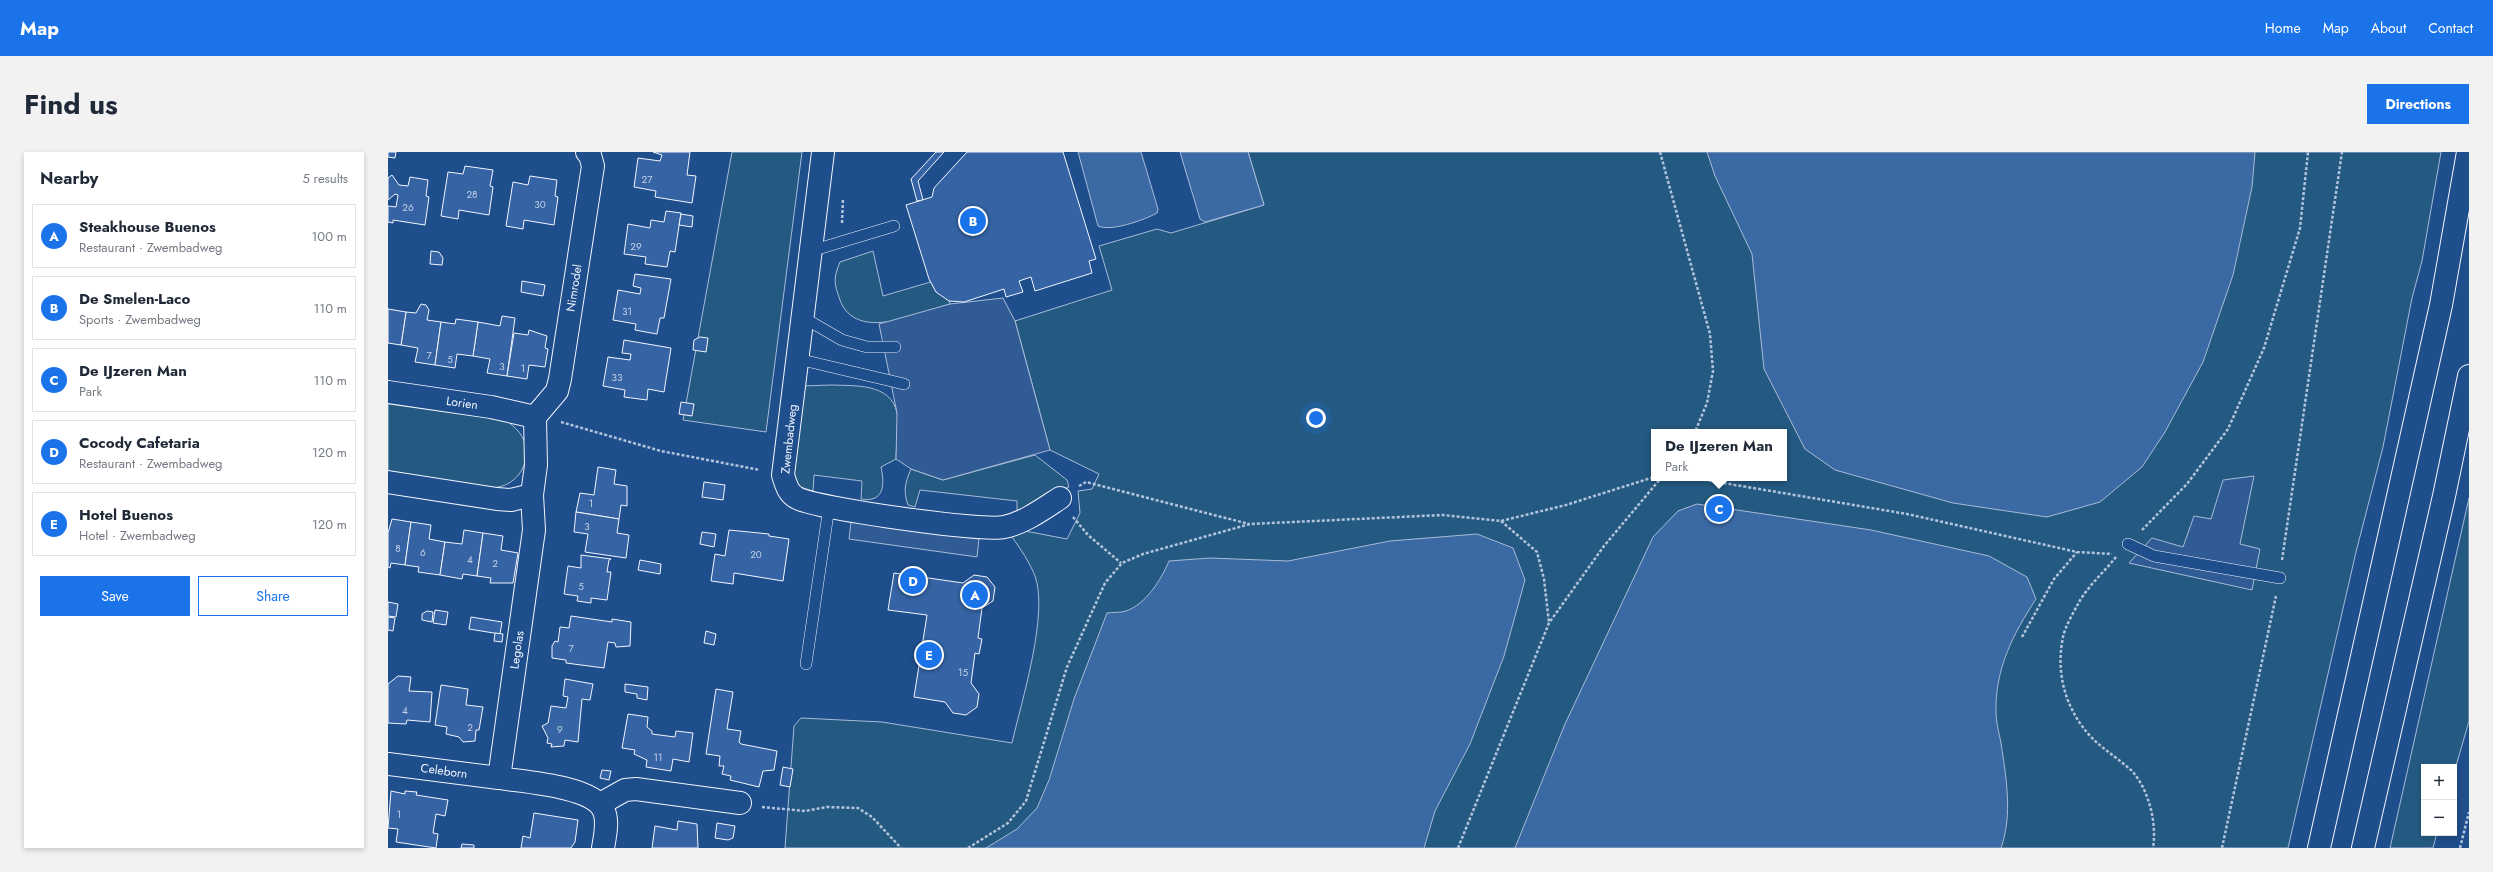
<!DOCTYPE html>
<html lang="en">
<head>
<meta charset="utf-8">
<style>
	:root { --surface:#fff; --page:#f2f2f3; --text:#1f2937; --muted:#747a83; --line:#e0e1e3; --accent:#1a73e8 }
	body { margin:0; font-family:Jost,sans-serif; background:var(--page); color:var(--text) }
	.controls { position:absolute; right:12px; bottom:12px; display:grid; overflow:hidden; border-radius:0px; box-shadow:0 2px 6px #0003 }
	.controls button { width:36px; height:36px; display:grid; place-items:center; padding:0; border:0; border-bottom:1px solid var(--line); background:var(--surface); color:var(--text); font:20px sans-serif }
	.you { position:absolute; left:928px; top:266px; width:14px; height:14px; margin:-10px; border:3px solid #fff; border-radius:50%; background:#1a73e8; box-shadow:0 0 0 6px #1a73e833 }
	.badge { display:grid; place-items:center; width:26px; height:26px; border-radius:50%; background:var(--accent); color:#fff; font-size:13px; font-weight:700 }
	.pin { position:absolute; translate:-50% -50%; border:2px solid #fff; box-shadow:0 1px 4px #0006 }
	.popup { position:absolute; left:1263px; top:277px; width:136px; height:52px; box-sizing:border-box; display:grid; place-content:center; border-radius:0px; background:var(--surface); filter:drop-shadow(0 1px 3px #0005); font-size:13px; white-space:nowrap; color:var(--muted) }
	.popup b { font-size:15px; color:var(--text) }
	.popup::after { content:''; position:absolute; left:50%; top:100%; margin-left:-8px; border:8px solid transparent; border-top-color:var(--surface) }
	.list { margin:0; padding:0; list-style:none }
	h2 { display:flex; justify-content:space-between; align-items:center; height:52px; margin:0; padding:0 16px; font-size:17px }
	h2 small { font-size:13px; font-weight:400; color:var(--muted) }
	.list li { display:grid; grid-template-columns:26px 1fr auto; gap:12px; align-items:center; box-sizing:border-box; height:64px; margin:0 8px 8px; padding:0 8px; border:1px solid var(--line); border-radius:0px }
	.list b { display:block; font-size:15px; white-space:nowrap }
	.list p { margin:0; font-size:13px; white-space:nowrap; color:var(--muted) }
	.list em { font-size:13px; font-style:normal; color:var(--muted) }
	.actions { display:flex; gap:8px; padding:12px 16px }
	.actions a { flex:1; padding:9px 0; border:1px solid var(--accent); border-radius:0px; text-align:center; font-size:14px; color:var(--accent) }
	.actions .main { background:var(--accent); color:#fff }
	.map { position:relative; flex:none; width:2081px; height:696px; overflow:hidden; border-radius:0px }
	header { display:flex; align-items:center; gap:24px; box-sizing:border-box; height:56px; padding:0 20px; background:var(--accent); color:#fff }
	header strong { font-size:19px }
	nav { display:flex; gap:22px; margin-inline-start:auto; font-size:14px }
	.intro { display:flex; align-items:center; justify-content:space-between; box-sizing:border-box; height:96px; padding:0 24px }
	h1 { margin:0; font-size:28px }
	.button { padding:10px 18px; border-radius:0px; background:var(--accent); color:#fff; font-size:14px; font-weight:700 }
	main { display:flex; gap:24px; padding:0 24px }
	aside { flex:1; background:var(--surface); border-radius:0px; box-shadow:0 2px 6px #0003 }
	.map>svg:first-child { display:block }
	.green { fill:#245a82; stroke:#a8bbd7; fill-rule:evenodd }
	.parking { fill:#305b95; stroke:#a8bbd7 }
	.water { fill:#3b69a3; stroke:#a8bbd7 }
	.building { fill:#3563a3; stroke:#f2f6ff }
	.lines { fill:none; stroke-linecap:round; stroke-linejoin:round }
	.service-casing { stroke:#f2f6ff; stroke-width:12 }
	.minor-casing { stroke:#f2f6ff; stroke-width:24 }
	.motorway-casing { stroke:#f2f6ff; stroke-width:24 }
	.path { stroke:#b3c4dc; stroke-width:2.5; stroke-dasharray:3 2; stroke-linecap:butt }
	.service { stroke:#1f4e8c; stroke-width:11 }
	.minor { stroke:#1f4e8c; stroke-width:22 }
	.motorway { stroke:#1f4e8c; stroke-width:22 }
	.labels { text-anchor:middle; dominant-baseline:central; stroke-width:3; stroke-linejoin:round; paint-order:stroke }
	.number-label { font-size:10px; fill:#c3d1e8 }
	.street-label { font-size:12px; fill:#f2f6ff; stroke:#1f4e8c }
</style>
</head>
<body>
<header>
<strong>Map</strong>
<nav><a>Home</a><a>Map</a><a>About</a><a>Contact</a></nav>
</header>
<div class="intro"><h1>Find us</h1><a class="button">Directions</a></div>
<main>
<aside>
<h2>Nearby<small>5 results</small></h2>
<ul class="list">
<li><span class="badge">A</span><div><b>Steakhouse Buenos</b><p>Restaurant · Zwembadweg</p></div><em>100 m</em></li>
<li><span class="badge">B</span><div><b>De Smelen-Laco</b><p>Sports · Zwembadweg</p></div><em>110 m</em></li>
<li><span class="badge">C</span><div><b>De IJzeren Man</b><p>Park</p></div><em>110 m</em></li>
<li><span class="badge">D</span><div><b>Cocody Cafetaria</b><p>Restaurant · Zwembadweg</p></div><em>120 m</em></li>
<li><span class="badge">E</span><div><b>Hotel Buenos</b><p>Hotel · Zwembadweg</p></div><em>120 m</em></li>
</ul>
<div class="actions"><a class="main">Save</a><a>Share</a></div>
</aside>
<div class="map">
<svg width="2081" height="696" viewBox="0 0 2081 696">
	<rect width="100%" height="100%" fill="#1f4e8c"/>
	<!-- green -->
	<g class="green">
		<polygon points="344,0 414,0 378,280 295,268"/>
		<path d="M 860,0 L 2053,0 L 2034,109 L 2024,146 L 1995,295 L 1968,400 L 1900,696 L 397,696 L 406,574 L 413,566 L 494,570 L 624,591 C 633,551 661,462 647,424 C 642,411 632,396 624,385 L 632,378 L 679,387 L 692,361 L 690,339 L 704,337 L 711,322 L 662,298 L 627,169 L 724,138 L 711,94 L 769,77 L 783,81 L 876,53 ZM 1266,280 L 1396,280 L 1396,326 L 1266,326 Z"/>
		<path d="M 485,99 L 495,144 L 556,126 L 562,152 C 531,161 468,191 452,148 C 446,131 445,127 452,110 Z"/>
		<path d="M 444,233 C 467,234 503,231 509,261 C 512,275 508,293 508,307 L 493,315 C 497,333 496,351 473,347 L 474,329 L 426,323 L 425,339 L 412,335 L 405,328 L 413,234 Z"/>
		<path d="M 0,251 L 117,268 C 128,275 138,285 138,299 C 139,316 128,331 111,335 C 90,339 25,324 0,320 Z"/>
		<path d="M 647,303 L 679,328 L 681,335 L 629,359 L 629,349 L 532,338 L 527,355 L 520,353 C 515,339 517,331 523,317 L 555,328 Z"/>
		<polygon points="2081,346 2081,569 2066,621 2066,615 2036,615 2036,681 2049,681 2045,696 2002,696"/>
	</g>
	<!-- parking -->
	<g class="parking">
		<polygon points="615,146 627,169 662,298 555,328 523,317 508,307 509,261 491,172 562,152"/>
		<polygon points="1866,324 1852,392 1872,397 1864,438 1741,411 1764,386 1795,395 1806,364 1823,367 1835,328"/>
		<polygon points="463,370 591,387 589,405 461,387"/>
	</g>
	<!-- water -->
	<g class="water">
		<path d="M 690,0 L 753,0 L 770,57 L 769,61 C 756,68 723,80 710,74 Z"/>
		<polygon points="792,0 860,0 876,53 817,70 812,67"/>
		<polygon points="1319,0 1867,0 1864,35 1845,123 1815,210 1777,280 1754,315 1712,350 1659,365 1565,351 1447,318 1417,297 1376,217 1364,102 1327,24"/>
		<path d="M 1309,352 L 1483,378 L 1601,404 L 1639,425 L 1648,447 C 1625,482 1607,517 1608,560 C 1608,570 1611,581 1613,591 C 1618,625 1625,662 1613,696 L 1127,696 L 1177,572 L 1265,385 L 1290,359 Z"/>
		<path d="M 1089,382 L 1125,396 L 1137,428 L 1116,504 L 1082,592 L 1047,659 L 1036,696 L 598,696 L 629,677 L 649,656 L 661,628 L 686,547 L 719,461 C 725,460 732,461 738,459 C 758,452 773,428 781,409 L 822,406 L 900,409 L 1002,389 Z"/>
	</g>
	<!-- building -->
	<g class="building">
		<polygon points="0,0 8,0 7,6 0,5"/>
		<polygon points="265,0 302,0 299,23 308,24 304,51 267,45 268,39 246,35 250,6 272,9 274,3"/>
		<polygon points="548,0 556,0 530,29 535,48 529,49 523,27"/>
		<polygon points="579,0 675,0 708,107 701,109 704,121 647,139 643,125 631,129 635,140 618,145 616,137 576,150 561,149 548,140 541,127 518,53 544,45 546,36"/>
		<polygon points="77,14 105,18 102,34 105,35 101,63 71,58 70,67 53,64 60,20 75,22"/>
		<polygon points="4,23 11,33 20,34 22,25 40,28 38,44 41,45 37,73 5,68 5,71 0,70 0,54 8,55 10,43 7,42 0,48 0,26"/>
		<polygon points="142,24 169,28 167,44 170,45 166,73 136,68 135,77 118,74 125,30 140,33"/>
		<polygon points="278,59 293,61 287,100 282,99 279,115 257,112 258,105 236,102 240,72 262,76 263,68 276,70"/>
		<polygon points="293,62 305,64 304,75 291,73"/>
		<polygon points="43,99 51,100 55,106 54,113 42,112"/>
		<polygon points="247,122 283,127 276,166 272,166 269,182 247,178 248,172 225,168 230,138 252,142 253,136 245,134"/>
		<polygon points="134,129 157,133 155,144 133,140"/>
		<polygon points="33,152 38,153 41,158 39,168 53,170 47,213 27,210 30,196 13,193 18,160 28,161"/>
		<polygon points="0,157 18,160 13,193 0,191"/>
		<polygon points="114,164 127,166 119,224 99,221 102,207 85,204 90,170 112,174"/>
		<polygon points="68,167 90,170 85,204 69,202 67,216 47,213 53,170 67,172"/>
		<polygon points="141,178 159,184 157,196 160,197 157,215 141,213 139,227 119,224 126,181 140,183"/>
		<polygon points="312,185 320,186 318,200 305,198 306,188"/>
		<polygon points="236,188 283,196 276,240 260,237 259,248 236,245 237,238 215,234 220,205 242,208 243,202 234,201"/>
		<polygon points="293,250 306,252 304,264 291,262"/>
		<polygon points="210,315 228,318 226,332 239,334 239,354 233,353 231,367 188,360 192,341 206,343"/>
		<polygon points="316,330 337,333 335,348 314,345"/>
		<polygon points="188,360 231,367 229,381 241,383 238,406 197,400 200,382 186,380"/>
		<polygon points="4,367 23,370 17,413 3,411 2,416 0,415 0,381"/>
		<polygon points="23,370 43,373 41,387 57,390 52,423 30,420 31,415 17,413"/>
		<polygon points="76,378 95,381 89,424 75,422 74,427 52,423 57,390 74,392"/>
		<polygon points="341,378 381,382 381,384 401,387 395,429 346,421 345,432 323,429 327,402 337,404"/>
		<polygon points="314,380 328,382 326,395 312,392"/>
		<polygon points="95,381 115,384 113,398 130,401 125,431 102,431 103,426 89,424"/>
		<polygon points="193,403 223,407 221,408 219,420 223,420 219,448 203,446 203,451 189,449 190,444 176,442 180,414 193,416"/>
		<polygon points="252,408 273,412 272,422 250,418"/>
		<polygon points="506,421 575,431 586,423 599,425 607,435 605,449 594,456 590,486 594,487 591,502 587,501 583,531 591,542 589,555 578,563 565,561 557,550 526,545 539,463 500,458"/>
		<polygon points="0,450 10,452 8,465 0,464"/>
		<polygon points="47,458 60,460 58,473 45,471"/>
		<polygon points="39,459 45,460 44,470 34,468 34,462"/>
		<polygon points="183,464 224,470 224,467 243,470 242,494 228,495 227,491 220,490 216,516 178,511 178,508 164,506 164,494 167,489 170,490 172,475 181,476"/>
		<polygon points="0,465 7,466 5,479 0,478"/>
		<polygon points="83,465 114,470 112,482 81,477"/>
		<polygon points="318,479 328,482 326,493 316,491"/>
		<polygon points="107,481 115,482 114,490 106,489"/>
		<polygon points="10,524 23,525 21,539 44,540 42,570 19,568 18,572 0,571 0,532"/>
		<polygon points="177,527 205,532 202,548 194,547 190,590 177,588 176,594 163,595 164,592 159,591 160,586 154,574 160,571 163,554 178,556 180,545 175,544"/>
		<polygon points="237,532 260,535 259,548 249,546 249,542 237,540"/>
		<polygon points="53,533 80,537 78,553 95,555 91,578 88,578 87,589 75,590 71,585 58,582 59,575 47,573"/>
		<polygon points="328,537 345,540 339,577 353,579 351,590 353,592 389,599 386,618 375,619 371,635 342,628 343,624 334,622 336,614 331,614 332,604 318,602"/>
		<polygon points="240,562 260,565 259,575 264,579 264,582 287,585 288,579 305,581 301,610 285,607 283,619 258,615 259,608 246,602 247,598 234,596"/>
		<polygon points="395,615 405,617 402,635 392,633"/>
		<polygon points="214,618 223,619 221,628 212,626"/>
		<polygon points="3,639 17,642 17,639 29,640 28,643 60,648 57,664 48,662 45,681 50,682 48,696 8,690 10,677 0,676"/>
		<polygon points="146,661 190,668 187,690 183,696 133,696 135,684 142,686"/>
		<polygon points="290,669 309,672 310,696 264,696 267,674 289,678"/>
		<polygon points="329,671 347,674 345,686 340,688 327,686"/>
		<polygon points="74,692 86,693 86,696 73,696"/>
	</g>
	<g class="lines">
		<defs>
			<g id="service">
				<polyline points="423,99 506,74"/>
				<polyline points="416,166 454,188 479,195 507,195"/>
				<polyline points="410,207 516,232"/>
				<polyline points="1740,392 1766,404 1892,426"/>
				<polyline points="418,512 441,355"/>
			</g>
			<g id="minor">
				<path d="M 435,0 L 395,323 C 398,333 400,341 409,346 C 427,356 594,380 616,375 C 636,371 655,357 672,346"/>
				<polyline points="0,240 103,255 147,265"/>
				<path d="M 147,265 L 148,313 L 144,343 L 146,378 L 111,626 C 135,630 203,634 215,657 C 221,668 217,684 215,696"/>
				<polyline points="147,265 169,239 172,227 205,14 202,3 199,0"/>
				<polyline points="0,330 109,347 123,348 144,343"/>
				<polyline points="0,612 111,626"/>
				<polyline points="212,652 237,638 248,637 352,651"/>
			</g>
			<g id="motorway">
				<polyline points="1931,696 2053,153 2080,0"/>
				<polyline points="1975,696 2056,344 2081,224"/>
			</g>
		</defs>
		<!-- service casing -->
		<use href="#service" class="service-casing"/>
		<!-- minor casing -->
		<use href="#minor" class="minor-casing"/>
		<!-- motorway casing -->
		<use href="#motorway" class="motorway-casing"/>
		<!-- path -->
		<g class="path">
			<polyline points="1272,0 1322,182 1325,219 1319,251 1307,280"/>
			<polyline points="454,71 455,46"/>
			<polyline points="173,270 273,299 372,318"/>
			<polyline points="1306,326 1519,362 1689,400 1724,402"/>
			<polyline points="691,334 698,330 861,372"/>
			<polyline points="685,365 700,383 733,411"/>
			<polyline points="1113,369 1149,400 1156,427 1161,471"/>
			<polyline points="1754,378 1799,332 1840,277 1876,196 1912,76 1920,0"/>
			<path d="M 1728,405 C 1716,420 1699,435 1690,452 C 1685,461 1677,475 1675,485 C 1667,524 1679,561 1706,588 C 1718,599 1732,608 1744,619 C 1761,638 1769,671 1765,696"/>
			<polyline points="1894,408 1954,0"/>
			<polyline points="1634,485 1666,427 1689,400"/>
			<polyline points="374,655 417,659 439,655 470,656 484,665 513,696"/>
			<polyline points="580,696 620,671 638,649 679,515 717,431 734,411 755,402 862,372 1055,363 1113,369 1178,353 1266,325"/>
			<polyline points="1070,696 1161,471 1216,394 1273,326"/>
			<polyline points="1834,696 1888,444"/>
			<polyline points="2072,696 2081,660"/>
		</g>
		<!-- service -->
		<use href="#service" class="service"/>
		<!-- minor -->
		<use href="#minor" class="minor"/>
		<!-- motorway -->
		<use href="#motorway" class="motorway"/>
	</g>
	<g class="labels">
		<!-- number labels -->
		<g class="number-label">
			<text x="259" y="27">27</text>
			<text x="84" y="42">28</text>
			<text x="152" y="52">30</text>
			<text x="20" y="55">26</text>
			<text x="248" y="94">29</text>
			<text x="239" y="159">31</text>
			<text x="41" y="203">7</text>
			<text x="62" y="207">5</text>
			<text x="114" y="214">3</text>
			<text x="135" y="216">1</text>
			<text x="229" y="225">33</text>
			<text x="203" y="351">1</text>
			<text x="199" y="374">3</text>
			<text x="10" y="396">8</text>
			<text x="35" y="400">6</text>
			<text x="368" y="402">20</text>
			<text x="82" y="407">4</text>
			<text x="107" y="411">2</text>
			<text x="193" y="434">5</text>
			<text x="183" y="496">7</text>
			<text x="575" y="520">15</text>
			<text x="17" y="558">4</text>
			<text x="82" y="575">2</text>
			<text x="172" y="577">9</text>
			<text x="270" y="605">11</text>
			<text x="11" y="662">1</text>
		</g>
		<!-- street labels -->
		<g class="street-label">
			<text transform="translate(186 136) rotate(-81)">Nimrodel</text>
			<text transform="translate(74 251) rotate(8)">Lorien</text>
			<text transform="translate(401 287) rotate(-84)">Zwembadweg</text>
			<text transform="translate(129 498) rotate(-82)">Legolas</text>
			<text transform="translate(56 619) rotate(8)">Celeborn</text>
		</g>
	</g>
</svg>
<div class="controls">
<button>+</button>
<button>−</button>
</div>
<div class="you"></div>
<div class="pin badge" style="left:587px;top:443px">A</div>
<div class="pin badge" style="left:585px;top:69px">B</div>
<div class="pin badge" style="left:1331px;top:357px">C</div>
<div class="popup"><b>De IJzeren Man</b>Park</div>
<div class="pin badge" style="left:525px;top:429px">D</div>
<div class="pin badge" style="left:541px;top:503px">E</div>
</div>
</main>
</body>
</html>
